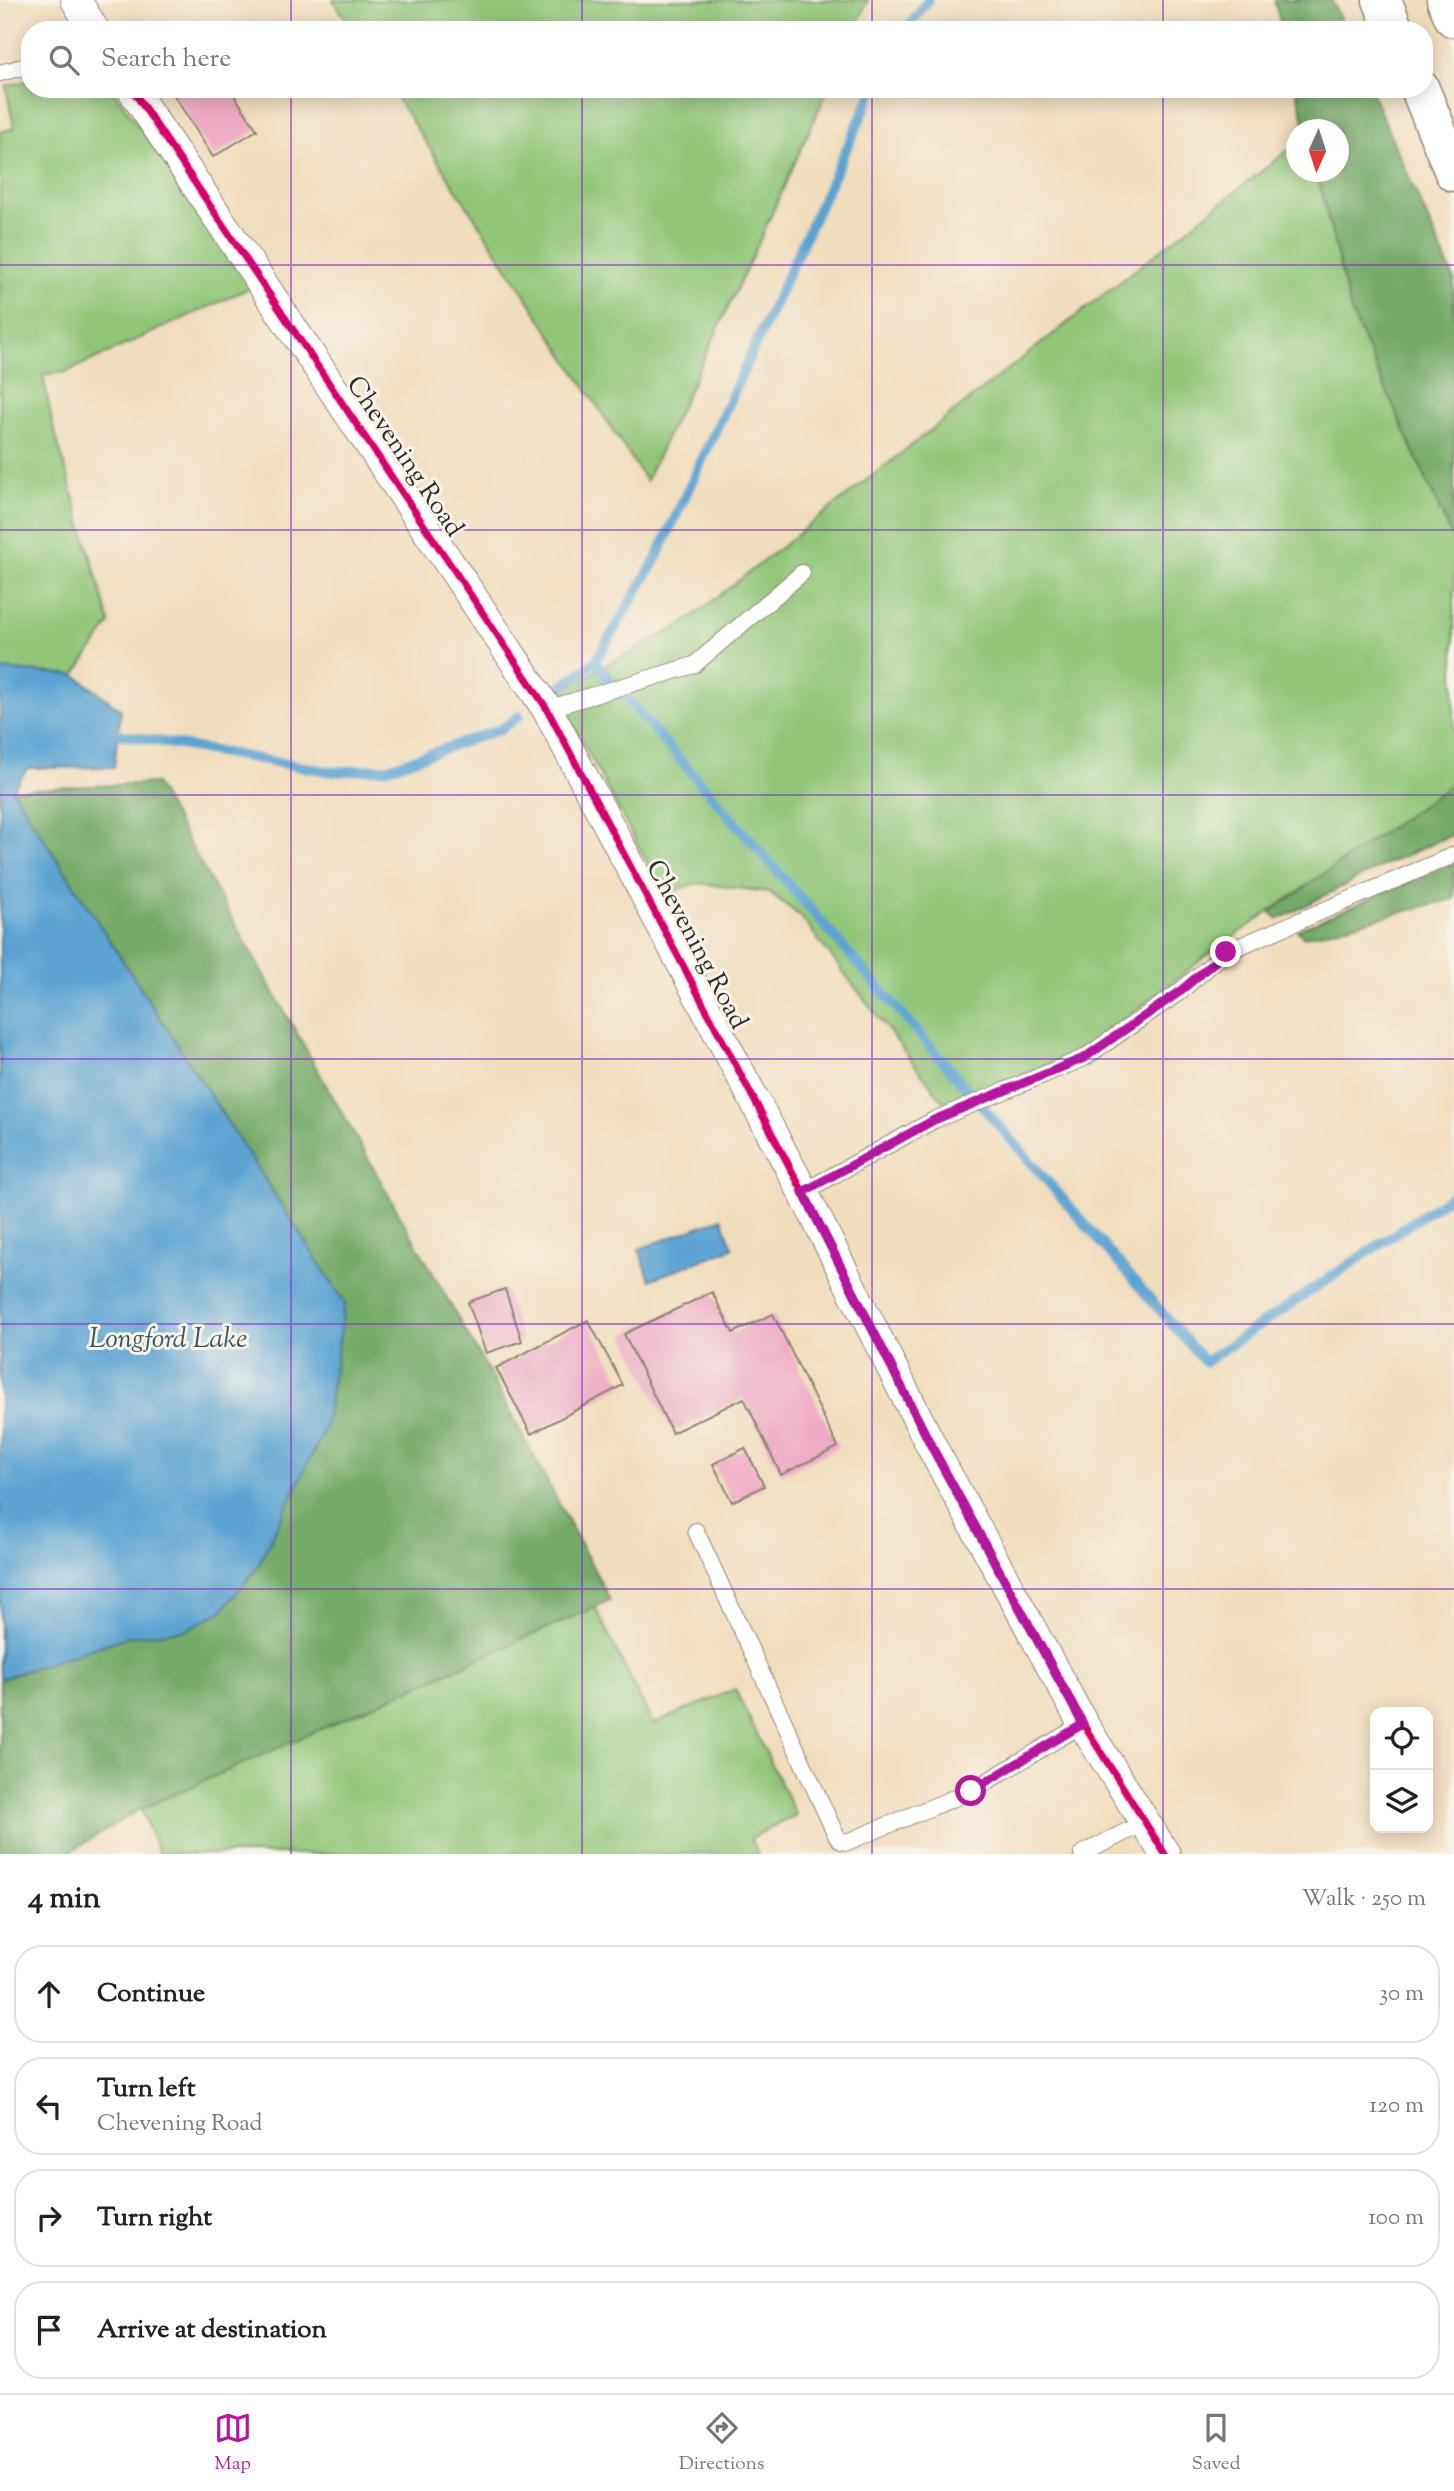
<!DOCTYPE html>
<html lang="en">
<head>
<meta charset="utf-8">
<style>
	:root { --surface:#fff; --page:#f6f6f6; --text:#222; --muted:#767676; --line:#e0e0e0; --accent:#b5179e }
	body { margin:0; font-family:"Sorts Mill Goudy",serif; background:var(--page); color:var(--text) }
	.controls { position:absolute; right:21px; bottom:21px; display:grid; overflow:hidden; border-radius:14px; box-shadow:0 4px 18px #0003 }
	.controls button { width:63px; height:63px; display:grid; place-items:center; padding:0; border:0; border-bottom:2px solid var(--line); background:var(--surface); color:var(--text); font:35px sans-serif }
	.compass { position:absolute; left:1286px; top:119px; width:63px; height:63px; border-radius:50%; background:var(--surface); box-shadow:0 4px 18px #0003; rotate:183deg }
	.stop { position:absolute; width:21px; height:21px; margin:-16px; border:5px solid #b5179e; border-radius:50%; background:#fff }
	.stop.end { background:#b5179e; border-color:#fff; box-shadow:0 2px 7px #0008 }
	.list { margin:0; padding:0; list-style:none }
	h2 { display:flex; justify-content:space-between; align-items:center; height:91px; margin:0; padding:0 28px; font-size:30px }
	h2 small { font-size:23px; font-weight:400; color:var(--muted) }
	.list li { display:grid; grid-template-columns:46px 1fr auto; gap:21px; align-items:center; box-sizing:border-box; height:98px; margin:0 14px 14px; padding:0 14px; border:2px solid var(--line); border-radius:28px }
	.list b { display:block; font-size:26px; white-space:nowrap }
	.list p { margin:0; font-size:23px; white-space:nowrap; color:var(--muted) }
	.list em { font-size:23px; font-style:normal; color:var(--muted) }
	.icon { flex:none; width:38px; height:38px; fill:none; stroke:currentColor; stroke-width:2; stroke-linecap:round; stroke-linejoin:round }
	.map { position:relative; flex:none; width:1454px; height:1854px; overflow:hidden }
	.search { position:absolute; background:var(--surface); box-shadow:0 4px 18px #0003; left:21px; right:21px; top:21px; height:77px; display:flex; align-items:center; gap:18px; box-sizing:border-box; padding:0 24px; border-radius:28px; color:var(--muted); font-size:26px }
	.sheet { height:539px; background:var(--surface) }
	nav { display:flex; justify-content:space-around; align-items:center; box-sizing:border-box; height:98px; border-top:2px solid var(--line); background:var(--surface); font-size:19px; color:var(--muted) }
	nav a { display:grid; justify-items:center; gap:4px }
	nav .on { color:var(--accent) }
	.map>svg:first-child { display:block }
	.green { fill:#91c679; stroke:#5e7852; stroke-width:2 }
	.forest { fill:#74ab69; stroke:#506b4a; stroke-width:2 }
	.water { fill:#5ba3d2; stroke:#43677e; stroke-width:2 }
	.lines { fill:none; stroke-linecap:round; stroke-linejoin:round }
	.stream { stroke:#5ba3d2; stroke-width:10 }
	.building { fill:#eeaac4 }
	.service-casing { stroke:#8e8474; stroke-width:18 }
	.minor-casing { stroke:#8e8474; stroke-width:32 }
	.motorway-casing { stroke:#8e8474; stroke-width:41 }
	.service { stroke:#fff; stroke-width:16 }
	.minor { stroke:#fff; stroke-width:30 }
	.motorway { stroke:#fff; stroke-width:38 }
	.cycleway-casing { stroke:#f7f3e8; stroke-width:11 }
	.cycleway { stroke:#d6006c; stroke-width:7 }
	.route { stroke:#b5179e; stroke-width:9 }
	.grid { fill:none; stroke:#7b2cbf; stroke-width:2; stroke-opacity:0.55 }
	.labels { text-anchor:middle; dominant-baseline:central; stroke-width:6; stroke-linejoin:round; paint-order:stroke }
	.street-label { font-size:26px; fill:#2b2b2b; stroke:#f7f3e8 }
	.water-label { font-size:28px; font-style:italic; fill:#3c5565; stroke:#f7f3e8 }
</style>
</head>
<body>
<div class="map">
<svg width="1454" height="1854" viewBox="0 0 1454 1854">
	<rect width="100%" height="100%" fill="#f7f3e8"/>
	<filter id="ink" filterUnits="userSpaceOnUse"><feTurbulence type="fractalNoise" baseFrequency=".0143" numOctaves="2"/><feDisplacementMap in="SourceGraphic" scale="14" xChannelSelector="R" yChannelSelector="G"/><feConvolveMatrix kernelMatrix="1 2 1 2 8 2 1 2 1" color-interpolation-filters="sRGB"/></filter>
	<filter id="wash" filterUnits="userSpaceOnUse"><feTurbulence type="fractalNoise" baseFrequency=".00686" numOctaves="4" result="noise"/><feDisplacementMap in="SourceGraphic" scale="28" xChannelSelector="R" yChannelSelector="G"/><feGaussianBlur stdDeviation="1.57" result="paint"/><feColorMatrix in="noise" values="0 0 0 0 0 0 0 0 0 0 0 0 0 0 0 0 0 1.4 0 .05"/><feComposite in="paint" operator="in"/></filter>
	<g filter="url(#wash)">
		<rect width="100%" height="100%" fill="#f0ddbc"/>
		<!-- green -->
		<g class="green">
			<polygon points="333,0 868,0 855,30 353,30"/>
			<polygon points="30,80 30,89 112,89 254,286 66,372 43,375 52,422 110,623 75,675 0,669 0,132 14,128 6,86"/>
			<polygon points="391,89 828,89 758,244 646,481"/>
			<polygon points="1296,144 1296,172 1317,172 1351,312 1454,541 1454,783 1210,953 1086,1049 946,1105 800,916 769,892 697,883 664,894 556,693 683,624"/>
			<polygon points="595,1607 653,1724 735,1689 796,1815 751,1838 758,1854 159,1854 141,1809"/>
		</g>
		<!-- forest -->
		<g class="forest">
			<polygon points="1274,0 1332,0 1345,30 1282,30"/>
			<polygon points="1296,89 1370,89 1454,279 1454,541 1351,312 1317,172 1338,172 1338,130 1306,129"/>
			<polygon points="155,783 495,1383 610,1600 141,1809 66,1854 0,1854 0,1679 127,1637 185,1630 325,1428 345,1303 12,790"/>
			<polygon points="1454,783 1454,834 1384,865 1279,919 1270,912"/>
			<polygon points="1454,863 1454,899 1304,937 1297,930"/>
		</g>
		<!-- water -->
		<g class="water">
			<polygon points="0,669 75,675 121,710 114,767 28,768 12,790 345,1303 325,1428 257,1568 222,1611 185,1630 127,1637 0,1679"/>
			<polygon points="722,1218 733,1248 650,1280 639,1249"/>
		</g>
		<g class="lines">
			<!-- stream -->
			<g class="stream">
				<polyline points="907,30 928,0"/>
				<polyline points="595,662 1205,1362 1454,1194"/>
				<polyline points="563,685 595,662 656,559 874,89"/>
				<polyline points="118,734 332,772 389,768 501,729 519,716"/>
			</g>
		</g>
		<g id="blocks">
			<!-- building -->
			<g class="building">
				<polygon points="170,89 230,89 257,130 213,157"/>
				<polygon points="505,1289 522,1341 486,1353 468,1302"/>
				<polygon points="712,1292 733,1333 773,1314 838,1447 781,1475 744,1398 672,1433 624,1334"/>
				<polygon points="588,1320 623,1385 531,1434 496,1368"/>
				<polygon points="745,1448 764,1486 732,1502 713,1464"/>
			</g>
		</g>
	</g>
	<g filter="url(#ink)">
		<use href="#blocks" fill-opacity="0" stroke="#8e8474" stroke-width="2"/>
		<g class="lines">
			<defs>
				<g id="service">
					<polyline points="0,73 30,65"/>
					<polyline points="547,709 694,665 802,573"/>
					<polyline points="803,1192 934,1120 1084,1058 1178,993 1226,952 1454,855"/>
					<polyline points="696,1531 836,1835 841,1841 847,1842 971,1791 1083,1724"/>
					<polyline points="1082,1854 1145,1822"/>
				</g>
				<g id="minor">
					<polyline points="76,0 94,30"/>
					<polyline points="132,89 547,709 803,1192 934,1451 1083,1724 1165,1854"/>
				</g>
				<g id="motorway">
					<polyline points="1382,0 1394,30"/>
					<polyline points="1446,0 1454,18"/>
					<polyline points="1420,89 1454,172"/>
				</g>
			</defs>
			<!-- service casing -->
			<use href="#service" class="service-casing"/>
			<!-- minor casing -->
			<use href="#minor" class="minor-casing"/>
			<!-- motorway casing -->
			<use href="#motorway" class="motorway-casing"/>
			<!-- service -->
			<use href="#service" class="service"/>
			<!-- minor -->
			<use href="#minor" class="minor"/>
			<!-- motorway -->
			<use href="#motorway" class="motorway"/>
			<defs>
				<polyline id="cycleway" points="132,89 547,709 803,1192 934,1451 1083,1724 1165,1854"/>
			</defs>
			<!-- cycleway casing -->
			<use href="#cycleway" class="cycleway-casing"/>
			<!-- cycleway -->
			<use href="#cycleway" class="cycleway"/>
		</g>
	</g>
	<g class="lines" filter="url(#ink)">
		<!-- route -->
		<polyline class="route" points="971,1791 1083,1724 934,1451 803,1192 934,1120 1084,1058 1178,993 1226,952"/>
	</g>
	<!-- grid -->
	<path class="grid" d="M 291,0 L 291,30M 582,0 L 582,30M 872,0 L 872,30M 1163,0 L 1163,30M 291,89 L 291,1854M 582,89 L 582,1854M 872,89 L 872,1854M 1163,89 L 1163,1854M 0,265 L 1454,265M 0,530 L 1454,530M 0,795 L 1454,795M 0,1059 L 1454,1059M 0,1324 L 1454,1324M 0,1589 L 1454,1589"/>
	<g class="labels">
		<!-- street labels -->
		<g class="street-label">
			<text transform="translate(404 457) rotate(56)">Chevening Road</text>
			<text transform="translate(696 945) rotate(62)">Chevening Road</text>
		</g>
		<!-- water labels -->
		<g class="water-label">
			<text x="168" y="1340">Longford Lake</text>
		</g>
	</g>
</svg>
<div class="controls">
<button><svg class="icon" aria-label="locate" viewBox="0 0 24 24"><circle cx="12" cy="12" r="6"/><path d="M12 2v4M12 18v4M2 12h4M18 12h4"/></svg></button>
<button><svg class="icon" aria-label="layers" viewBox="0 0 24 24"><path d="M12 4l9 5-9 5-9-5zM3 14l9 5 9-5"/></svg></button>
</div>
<svg class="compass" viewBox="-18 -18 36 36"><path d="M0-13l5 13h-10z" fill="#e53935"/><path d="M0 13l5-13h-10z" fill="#767676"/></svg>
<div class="stop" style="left:971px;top:1791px"></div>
<div class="stop end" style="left:1226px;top:952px"></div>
<div class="search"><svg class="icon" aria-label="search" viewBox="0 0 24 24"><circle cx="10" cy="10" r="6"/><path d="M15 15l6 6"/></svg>Search here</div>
</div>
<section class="sheet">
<h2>4 min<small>Walk · 250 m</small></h2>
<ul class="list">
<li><svg class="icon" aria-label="ahead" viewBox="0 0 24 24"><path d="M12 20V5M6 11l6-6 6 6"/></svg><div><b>Continue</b></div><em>30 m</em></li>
<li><svg class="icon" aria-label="left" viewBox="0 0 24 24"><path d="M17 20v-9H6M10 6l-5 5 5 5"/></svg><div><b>Turn left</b><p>Chevening Road</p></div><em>120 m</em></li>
<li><svg class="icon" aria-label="right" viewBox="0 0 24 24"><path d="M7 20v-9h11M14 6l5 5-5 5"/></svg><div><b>Turn right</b></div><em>100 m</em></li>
<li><svg class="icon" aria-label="arrive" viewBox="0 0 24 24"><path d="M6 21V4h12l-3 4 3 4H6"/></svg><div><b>Arrive at destination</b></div></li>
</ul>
</section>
<nav>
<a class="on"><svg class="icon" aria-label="map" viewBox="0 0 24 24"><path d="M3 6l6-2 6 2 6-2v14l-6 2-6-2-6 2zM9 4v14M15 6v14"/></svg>Map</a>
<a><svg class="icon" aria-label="directions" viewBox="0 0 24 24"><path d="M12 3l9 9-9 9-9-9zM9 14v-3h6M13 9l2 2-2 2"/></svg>Directions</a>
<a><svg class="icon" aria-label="saved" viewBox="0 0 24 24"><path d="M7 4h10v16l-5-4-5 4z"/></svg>Saved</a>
</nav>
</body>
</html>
